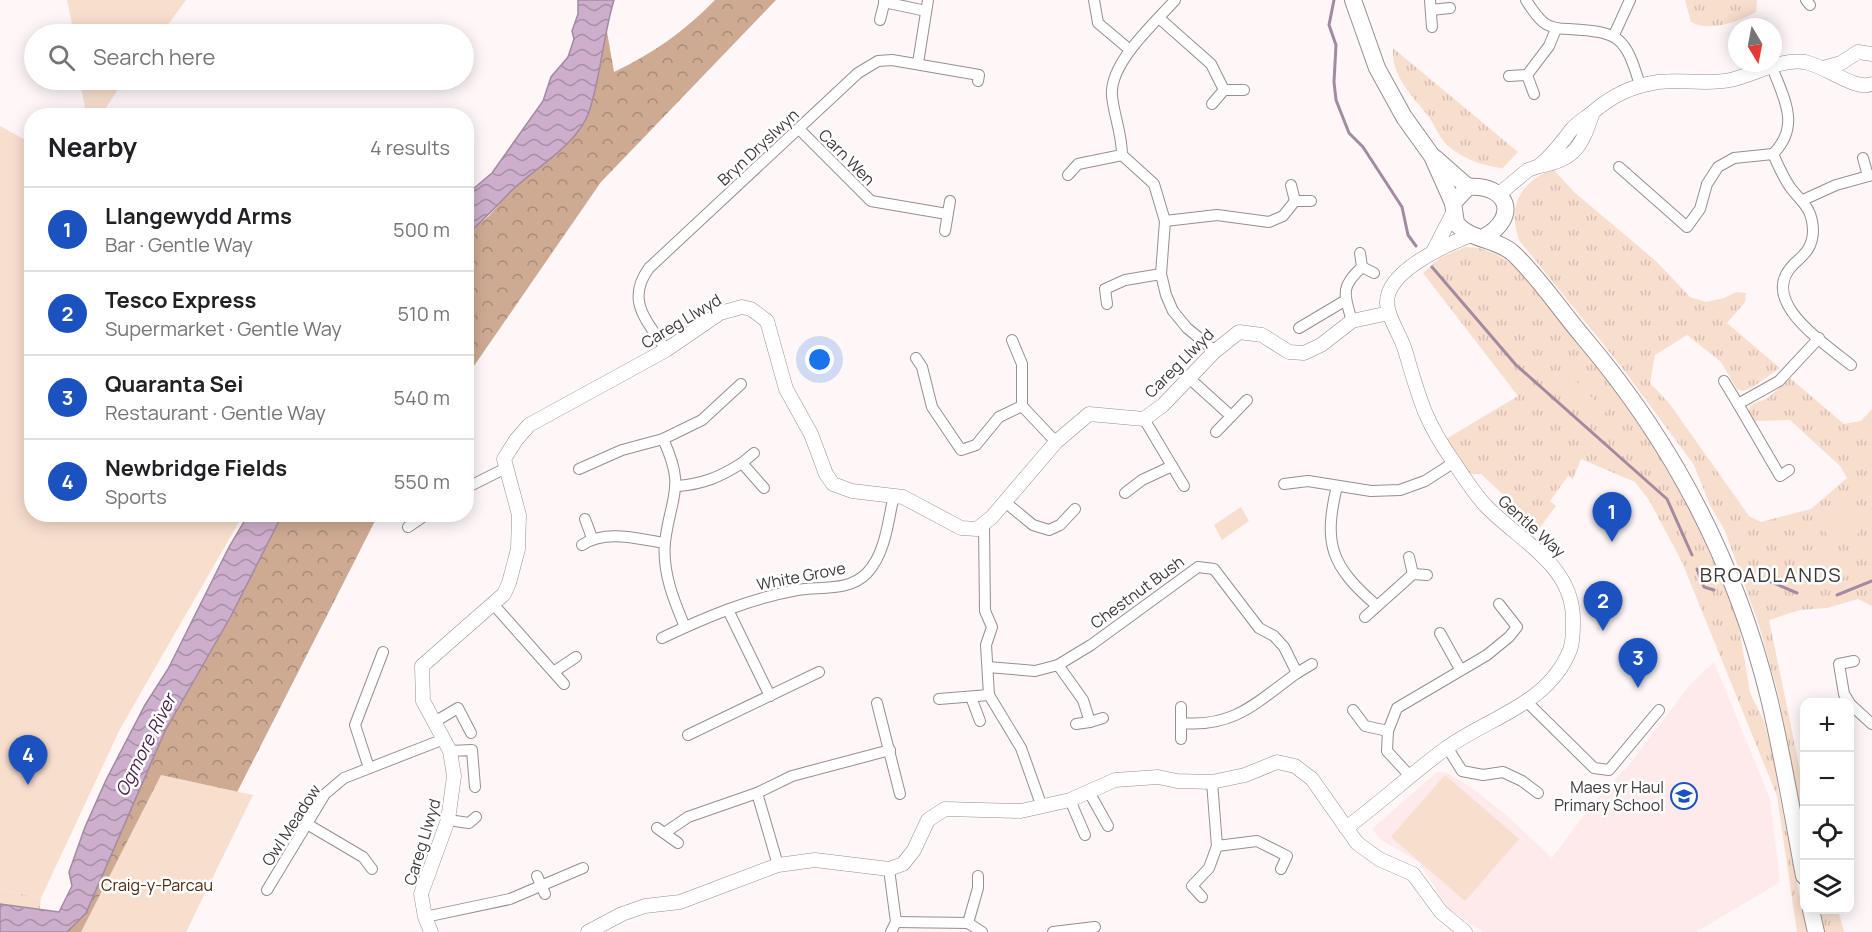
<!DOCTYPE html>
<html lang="en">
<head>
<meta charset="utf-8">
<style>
	:root { --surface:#fff; --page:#f6f6f6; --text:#202124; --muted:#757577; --line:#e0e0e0; --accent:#1b52bf }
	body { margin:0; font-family:Manrope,sans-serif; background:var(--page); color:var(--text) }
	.controls { position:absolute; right:18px; bottom:18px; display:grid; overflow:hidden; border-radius:12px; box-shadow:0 3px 15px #0003 }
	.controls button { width:54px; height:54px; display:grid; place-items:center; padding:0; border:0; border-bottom:2px solid var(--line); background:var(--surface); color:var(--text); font:30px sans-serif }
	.compass { position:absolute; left:1728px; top:18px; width:54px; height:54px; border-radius:50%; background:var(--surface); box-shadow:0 3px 15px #0003; rotate:170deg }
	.you { position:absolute; left:820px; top:360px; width:21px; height:21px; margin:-15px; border:4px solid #fff; border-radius:50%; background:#1a73e8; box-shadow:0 0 0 9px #1a73e833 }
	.badge { display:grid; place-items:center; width:39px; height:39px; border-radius:50%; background:var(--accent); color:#fff; font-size:20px; font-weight:700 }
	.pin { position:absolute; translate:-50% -50px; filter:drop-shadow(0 2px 3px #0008) }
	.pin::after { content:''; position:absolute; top:32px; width:21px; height:18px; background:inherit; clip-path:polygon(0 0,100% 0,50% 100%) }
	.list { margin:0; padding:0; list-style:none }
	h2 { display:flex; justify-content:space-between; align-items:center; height:78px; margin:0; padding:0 24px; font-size:26px }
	h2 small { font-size:20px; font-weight:400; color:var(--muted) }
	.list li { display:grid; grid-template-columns:39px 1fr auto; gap:18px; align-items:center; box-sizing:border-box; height:84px; padding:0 24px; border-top:2px solid var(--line) }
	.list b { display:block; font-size:22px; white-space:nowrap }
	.list p { margin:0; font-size:20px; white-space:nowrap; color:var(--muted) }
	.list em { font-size:20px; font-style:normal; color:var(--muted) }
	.icon { flex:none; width:33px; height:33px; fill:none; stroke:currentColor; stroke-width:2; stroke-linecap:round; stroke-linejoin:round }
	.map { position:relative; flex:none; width:1872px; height:932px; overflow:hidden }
	.search { position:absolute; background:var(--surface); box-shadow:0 3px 15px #0003; left:24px; top:24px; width:450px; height:66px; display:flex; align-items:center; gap:15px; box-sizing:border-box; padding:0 21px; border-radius:33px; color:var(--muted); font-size:22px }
	.panel { position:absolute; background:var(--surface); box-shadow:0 3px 15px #0003; left:24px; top:108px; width:450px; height:414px; border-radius:24px }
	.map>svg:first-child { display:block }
	.built { fill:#fee9eb }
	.grass { fill:url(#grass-tufts) }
	.forest { fill:url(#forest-crowns) }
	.park { fill:#f8decd }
	.water { fill:url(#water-waves); stroke:#a28ba0; stroke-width:1.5 }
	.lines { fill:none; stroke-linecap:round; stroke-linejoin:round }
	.stream { stroke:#a28ba0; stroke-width:3 }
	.minor-casing { stroke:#998e8f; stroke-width:12 }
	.tertiary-casing { stroke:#998e8f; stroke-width:15 }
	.secondary-casing { stroke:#998e8f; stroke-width:18 }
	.minor { stroke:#fff; stroke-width:10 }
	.tertiary { stroke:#fff; stroke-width:14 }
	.secondary { stroke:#fff; stroke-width:16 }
	.labels { text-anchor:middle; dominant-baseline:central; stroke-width:5; stroke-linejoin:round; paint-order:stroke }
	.street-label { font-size:16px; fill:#3e3939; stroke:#fff }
	.poi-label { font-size:16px; fill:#3e3939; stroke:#fff; text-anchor:end }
	.park-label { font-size:16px; fill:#4b270b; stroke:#fff }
	.water-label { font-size:18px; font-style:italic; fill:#4a234a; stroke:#fff }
	.quarter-label { font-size:20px; letter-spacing:1.5px; fill:#3e3939; stroke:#fff }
</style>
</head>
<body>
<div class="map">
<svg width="1872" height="932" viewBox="0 0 1872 932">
	<defs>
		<pattern id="grass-tufts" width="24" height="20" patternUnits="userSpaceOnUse" patternTransform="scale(1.5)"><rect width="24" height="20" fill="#f8decd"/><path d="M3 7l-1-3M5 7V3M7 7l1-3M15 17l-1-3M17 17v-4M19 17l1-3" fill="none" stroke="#d6bfb1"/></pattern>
		<pattern id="forest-crowns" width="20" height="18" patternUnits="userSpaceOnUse" patternTransform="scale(1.5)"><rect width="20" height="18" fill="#ceaa93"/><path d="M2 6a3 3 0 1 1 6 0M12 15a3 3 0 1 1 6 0" fill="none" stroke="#a98b79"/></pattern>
		<pattern id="water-waves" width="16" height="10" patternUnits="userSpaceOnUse" patternTransform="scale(1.5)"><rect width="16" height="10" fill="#cdaecc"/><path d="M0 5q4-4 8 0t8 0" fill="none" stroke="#a88fa7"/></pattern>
	</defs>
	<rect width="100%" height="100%" fill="#fef6f7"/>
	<!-- built -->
	<polygon class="built" points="1714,662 1770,799 1780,882 1696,932 1483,932 1448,908 1419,862 1381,840 1372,829 1437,772 1447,773 1472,788 1506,815 1552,858 1595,801 1629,765 1690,685"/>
	<!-- grass -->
	<g class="grass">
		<path d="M 1685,0 L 1757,0 L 1756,12 C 1738,22 1710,32 1691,22 Z"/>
		<path d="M 1393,48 L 1518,152 L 1503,168 C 1485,167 1461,158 1447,145 C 1439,137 1435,126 1429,117 C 1413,96 1391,77 1393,48 Z"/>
		<path d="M 1553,169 L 1574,192 L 1657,262 L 1690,297 L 1706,302 L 1724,298 L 1736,292 L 1746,293 L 1745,302 L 1727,323 L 1780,368 L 1751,388 L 1743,391 L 1737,389 L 1721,362 L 1687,335 L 1655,355 L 1650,383 L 1669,403 L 1749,516 L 1761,522 L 1811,509 L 1847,478 L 1840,466 L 1790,420 L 1752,421 L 1748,412 L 1751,405 L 1768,398 L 1790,378 L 1844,424 L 1861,421 L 1872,409 L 1872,606 L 1858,599 L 1827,608 L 1800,610 L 1769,620 L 1804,789 L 1804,832 L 1778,693 L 1758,622 L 1725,531 L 1710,505 L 1694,465 L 1620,365 L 1519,240 C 1507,205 1521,182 1553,169 Z"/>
		<polygon points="1465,247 1479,248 1496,254 1518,268 1598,364 1676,480 1729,596 1739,627 1750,693 1764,721 1775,765 1778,789 1807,932 1797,932 1777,796 1682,562 1649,500 1635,482 1581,459 1573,479 1568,476 1550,501 1556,506 1538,530 1530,530 1523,525 1527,517 1481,474 1469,474 1446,439 1518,396 1423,273 1440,258"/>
		<polygon points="0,889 41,898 37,932 0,932"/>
		<polygon points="1820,910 1838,910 1844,932 1825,932"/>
	</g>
	<!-- forest -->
	<g class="forest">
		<path d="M 715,0 L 776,0 L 601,182 L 467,376 L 467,234 L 489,216 L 510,192 L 581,128 L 589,111 L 606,26 L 614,72 C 652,54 685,31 715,0 Z"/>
		<polygon points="282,515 378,515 166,932 67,932 86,913 165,731 231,616"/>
	</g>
	<!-- park -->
	<g class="park">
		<polygon points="67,0 186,0 161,34 74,34"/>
		<polygon points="80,80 124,80 102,114 86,113"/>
		<polygon points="0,126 31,143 32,514 243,515 120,729 41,898 0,889"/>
		<polygon points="1573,378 1606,412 1594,423 1561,388"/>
		<polygon points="1241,507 1249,521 1222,540 1214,525"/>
		<circle cx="1842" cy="525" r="18"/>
		<polygon points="1814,551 1848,568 1839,585 1806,569"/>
		<polygon points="161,775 253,795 186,932 81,932"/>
		<polygon points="1445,775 1519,839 1465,901 1391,837"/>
	</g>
	<!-- water -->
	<g class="water">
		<path d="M 578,0 L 614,0 C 603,36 601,76 589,112 C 576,147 534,168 509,193 C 495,208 483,221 467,234 L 467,194 L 492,173 L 543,101 L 551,77 L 568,57 L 574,39 L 572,31 L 578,14 Z"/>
		<polygon points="248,515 282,515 231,616 165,731 86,913 67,932 0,932 0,904 59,912 72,886 69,872 85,827 106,780 145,705 168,669 229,547"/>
	</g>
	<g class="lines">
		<!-- stream -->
		<g class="stream">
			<polyline points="1334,0 1329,25 1336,45 1334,82 1336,100 1349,133 1363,147 1402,207 1408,235 1416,246"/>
			<polyline points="1432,267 1516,365 1667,499 1692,555"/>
			<polyline points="1697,569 1704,587 1714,590"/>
			<polyline points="1769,581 1797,593"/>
			<polyline points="1837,595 1872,581"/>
		</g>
		<defs>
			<g id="minor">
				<polyline points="1094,0 1098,23 1130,50"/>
				<path d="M 1175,0 C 1155,23 1109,63 1112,96 C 1114,116 1122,134 1122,155 L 1154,184 L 1165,221 L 1161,274 L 1166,295 L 1173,311 L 1187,328 L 1215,351"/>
				<polyline points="1430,0 1432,27"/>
				<path d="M 1526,0 C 1531,8 1536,16 1543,22 C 1550,28 1560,29 1569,29 C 1620,32 1625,36 1640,85"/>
				<polyline points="1806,0 1810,5"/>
				<polyline points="884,2 926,11"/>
				<polyline points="1431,10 1450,8"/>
				<polyline points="1159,18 1211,64 1224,90 1244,90"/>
				<polyline points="880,20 885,0"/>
				<polyline points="1614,35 1630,0"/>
				<polyline points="918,63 928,0"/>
				<path d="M 1772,67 C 1784,99 1801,126 1773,154 C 1778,165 1783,177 1790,187 C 1802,203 1812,207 1813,230 C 1813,247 1805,254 1794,264 C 1756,301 1826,344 1851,365"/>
				<polyline points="1509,76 1527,75"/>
				<polyline points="1534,94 1527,75 1549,46 1556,29"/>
				<polyline points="1212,104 1224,90"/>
				<polyline points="800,130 871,201 947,214"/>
				<polyline points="1863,158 1868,176"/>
				<polyline points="1619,167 1687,227 1700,209 1707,184 1718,167 1734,158 1773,154"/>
				<polyline points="1068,175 1078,164 1122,155"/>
				<polyline points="1291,185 1295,201"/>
				<polyline points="1803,200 1836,185 1872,175"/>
				<polyline points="1295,201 1311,201"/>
				<polyline points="1165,221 1217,215 1269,222 1283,216 1295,201"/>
				<polyline points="945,231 950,201"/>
				<polyline points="1360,253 1362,267 1374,273"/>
				<polyline points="1107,304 1105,289 1125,280 1161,274"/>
				<path d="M 1352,321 C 1344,294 1340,287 1362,267"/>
				<polyline points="1299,328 1346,300"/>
				<polyline points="1012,340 1022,364 1022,406 1056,442"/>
				<path d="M 666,350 C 647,320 625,301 649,268 L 858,73 L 878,61 L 892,60 L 979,75 L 978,81"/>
				<polyline points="916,358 922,367 932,407 961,450 976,445 999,417 1022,406"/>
				<polyline points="1189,378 1231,416"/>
				<polyline points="1724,381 1738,404"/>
				<polyline points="1144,419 1184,486"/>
				<polyline points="1216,432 1247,400"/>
				<path d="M 663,439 C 686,489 671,494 665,542 C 662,572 674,601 685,627"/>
				<polyline points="742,463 754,453"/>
				<polyline points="579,469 622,450 663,439 702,420 741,384"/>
				<polyline points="1789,470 1780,476 1738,404 1779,381 1819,338"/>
				<polyline points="1284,484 1308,481 1371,491 1400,490 1425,481 1453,463"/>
				<path d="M 678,486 C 703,484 720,477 742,463 L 764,488"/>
				<path d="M 1337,486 C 1323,544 1331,566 1376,605"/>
				<polyline points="466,488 506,468"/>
				<polyline points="1125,493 1142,480 1172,466"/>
				<polyline points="1005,502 1033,525 1049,530 1060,525 1075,509"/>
				<polyline points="585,519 592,538"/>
				<polyline points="984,525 985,611 992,627 986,645 989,695 1021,748 1042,807"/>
				<polyline points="408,527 427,514"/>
				<path d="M 582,545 C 606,529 638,539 665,543"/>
				<polyline points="1409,557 1413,574"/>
				<polyline points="493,604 564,684"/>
				<polyline points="728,610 770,696"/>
				<polyline points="1365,617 1413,574 1427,575"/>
				<polyline points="1440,633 1460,669"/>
				<path d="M 662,638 C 706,617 749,599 797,590 C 820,586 849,592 867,573 C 886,553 888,520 894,495"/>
				<polyline points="1058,665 1083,700 1090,722 1103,718"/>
				<path d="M 988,667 L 1035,671 L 1058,665 L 1091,645 L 1198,567 L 1214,569 L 1259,628 L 1274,636 L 1284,647 L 1297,673 C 1257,702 1234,728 1181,723 L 1181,707"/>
				<polyline points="555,671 576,657"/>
				<polyline points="1297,673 1312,664"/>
				<polyline points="971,697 980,721"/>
				<polyline points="939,699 989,695"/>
				<polyline points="1527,702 1594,768 1609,770 1659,710"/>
				<polyline points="1849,702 1844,694 1839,664 1854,661"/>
				<polyline points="877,703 900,794"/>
				<polyline points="1850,704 1872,724"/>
				<polyline points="1353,710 1365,726 1388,731"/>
				<polyline points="436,721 458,708 471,733"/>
				<polyline points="1076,724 1090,722"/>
				<polyline points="688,735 819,672"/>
				<polyline points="1181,739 1181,723"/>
				<polyline points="1447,747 1462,771 1483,775 1503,772 1522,781 1538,793"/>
				<polyline points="450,751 472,750 475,787"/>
				<polyline points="369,768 355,725 383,652"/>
				<polyline points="1410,776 1387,751 1388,731 1397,708 1487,655 1509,637 1517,627 1499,604"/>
				<polyline points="1212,782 1217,846 1257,841 1287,856 1281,869"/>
				<polyline points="1089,792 1108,826"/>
				<polyline points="757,793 778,865"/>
				<polyline points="1070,800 1085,835"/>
				<polyline points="448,820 469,823 476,817"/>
				<polyline points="307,824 363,857 372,869"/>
				<polyline points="657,828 678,843"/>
				<polyline points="666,832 688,817 757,793 792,776 890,750"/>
				<polyline points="889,869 896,922 891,932"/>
				<polyline points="537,876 545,894"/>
				<polyline points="267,890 325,794 344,778 444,739"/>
				<polyline points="1202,897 1192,886 1209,868 1217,846"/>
				<polyline points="425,917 510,899 583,868"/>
				<polyline points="896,922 968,923 982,932"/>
				<polyline points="968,923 978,888 978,876"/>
				<polyline points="1053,932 1095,927"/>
			</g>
			<g id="tertiary">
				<polyline points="1823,68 1841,63 1858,52 1872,54"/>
				<path d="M 1593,112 C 1582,145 1576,160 1539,166 C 1555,153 1560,144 1572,129 C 1578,122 1586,118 1593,112 C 1613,95 1632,86 1658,82 C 1682,79 1706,85 1730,80 C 1754,75 1781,58 1805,62 C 1826,66 1855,91 1872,84"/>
				<polyline points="1499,194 1528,170 1539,166"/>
				<polyline points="1434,250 1453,213"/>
				<path d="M 1346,828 C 1380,803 1411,774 1445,749 C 1489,717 1548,705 1570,650 C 1573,642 1573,632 1573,623 C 1575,565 1520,542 1485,505 C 1473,492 1463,476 1453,461 C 1424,420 1419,397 1405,350 C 1400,334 1389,320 1387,304 C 1385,271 1446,245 1471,235"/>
				<polyline points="431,932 425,917 421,894 448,820 454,776 450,751 423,701 422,666 504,594 509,583 518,549 519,515 504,459 516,440 529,425 666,350 720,313 742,307 751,309 767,321 786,389 811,434 826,474 833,484 852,491 903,497 961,528 977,529 992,517 1056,442 1089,414 1144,419 1163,405 1215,351 1239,332 1262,335 1289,352 1304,353 1321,345 1352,321 1389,313"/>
				<polyline points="588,932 622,914 645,906 680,902 778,865 815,860 889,869 903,864 914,850 928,820 945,809 1021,811 1070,800 1115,780 1158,777 1177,781 1212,782 1245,775 1277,762 1295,766 1312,779 1357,843 1379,859 1413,874 1441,912 1465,932"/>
			</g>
			<g id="secondary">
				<polyline points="1353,0 1377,68 1404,117 1432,156 1453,203"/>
				<polyline points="1435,158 1468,187"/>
				<path d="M 1484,237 C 1520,217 1508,184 1468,187 L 1453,203 L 1456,223 C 1470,241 1497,238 1514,254 C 1540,279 1561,311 1584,338 C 1673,443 1736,564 1769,698 C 1783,757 1793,817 1804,876"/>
				<polyline points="1811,910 1816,932"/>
			</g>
		</defs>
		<!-- minor casing -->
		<use href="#minor" class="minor-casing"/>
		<!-- tertiary casing -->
		<use href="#tertiary" class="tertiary-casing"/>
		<!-- secondary casing -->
		<use href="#secondary" class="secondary-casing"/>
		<!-- minor -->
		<use href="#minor" class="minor"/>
		<!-- tertiary -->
		<use href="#tertiary" class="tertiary"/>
		<!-- secondary -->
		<use href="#secondary" class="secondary"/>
	</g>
	<!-- icons -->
	<defs>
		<symbol id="school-ring" viewBox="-11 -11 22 22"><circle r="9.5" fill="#fff" stroke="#1b52bf" stroke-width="1.5"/><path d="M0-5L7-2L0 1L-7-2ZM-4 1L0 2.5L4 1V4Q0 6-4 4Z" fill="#1b52bf"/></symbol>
	</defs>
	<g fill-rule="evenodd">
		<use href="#school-ring" x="1669" y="781" width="30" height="30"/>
	</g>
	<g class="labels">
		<!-- street labels -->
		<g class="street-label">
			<text transform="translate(758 147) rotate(-43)">Bryn Dryslwyn</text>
			<text transform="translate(847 157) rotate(45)">Carn Wen</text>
			<text transform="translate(681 321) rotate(-31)">Careg Llwyd</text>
			<text transform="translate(1179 363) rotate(-45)">Careg Llwyd</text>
			<text transform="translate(1532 526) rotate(42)">Gentle Way</text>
			<text transform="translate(801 576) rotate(-11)">White Grove</text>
			<text transform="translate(1137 592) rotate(-36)">Chestnut Bush</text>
			<text transform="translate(291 825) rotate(-57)">Owl Meadow</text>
			<text transform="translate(422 842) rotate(-73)">Careg Llwyd</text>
		</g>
		<!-- poi labels -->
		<g class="poi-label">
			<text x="1664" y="787">Maes yr Haul<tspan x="1664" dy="18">Primary School</tspan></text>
		</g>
		<!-- park labels -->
		<g class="park-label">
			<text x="157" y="885">Craig-y-Parcau</text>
		</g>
		<!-- water labels -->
		<g class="water-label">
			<text transform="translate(145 745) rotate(-63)">Ogmore River</text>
		</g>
		<!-- quarter labels -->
		<g class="quarter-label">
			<text x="1771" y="574">BROADLANDS</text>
		</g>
	</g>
</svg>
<div class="controls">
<button>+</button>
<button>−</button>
<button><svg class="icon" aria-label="locate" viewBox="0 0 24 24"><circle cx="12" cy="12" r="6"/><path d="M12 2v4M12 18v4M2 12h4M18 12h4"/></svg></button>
<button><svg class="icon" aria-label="layers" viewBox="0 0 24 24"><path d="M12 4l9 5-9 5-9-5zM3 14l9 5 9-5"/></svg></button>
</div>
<svg class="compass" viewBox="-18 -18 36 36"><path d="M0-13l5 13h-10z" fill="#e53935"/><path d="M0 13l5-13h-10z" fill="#757577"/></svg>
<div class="you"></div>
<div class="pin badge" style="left:1612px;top:542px">1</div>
<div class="pin badge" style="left:1603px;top:631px">2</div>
<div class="pin badge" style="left:1638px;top:688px">3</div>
<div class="pin badge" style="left:28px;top:785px">4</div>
<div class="search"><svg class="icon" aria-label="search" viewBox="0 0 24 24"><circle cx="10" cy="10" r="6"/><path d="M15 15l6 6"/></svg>Search here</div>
<section class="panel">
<h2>Nearby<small>4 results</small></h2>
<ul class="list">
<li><span class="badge">1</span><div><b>Llangewydd Arms</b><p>Bar · Gentle Way</p></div><em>500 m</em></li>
<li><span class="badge">2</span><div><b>Tesco Express</b><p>Supermarket · Gentle Way</p></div><em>510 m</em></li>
<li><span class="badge">3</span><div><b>Quaranta Sei</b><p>Restaurant · Gentle Way</p></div><em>540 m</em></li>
<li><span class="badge">4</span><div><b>Newbridge Fields</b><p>Sports</p></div><em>550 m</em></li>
</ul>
</section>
</div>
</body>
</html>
